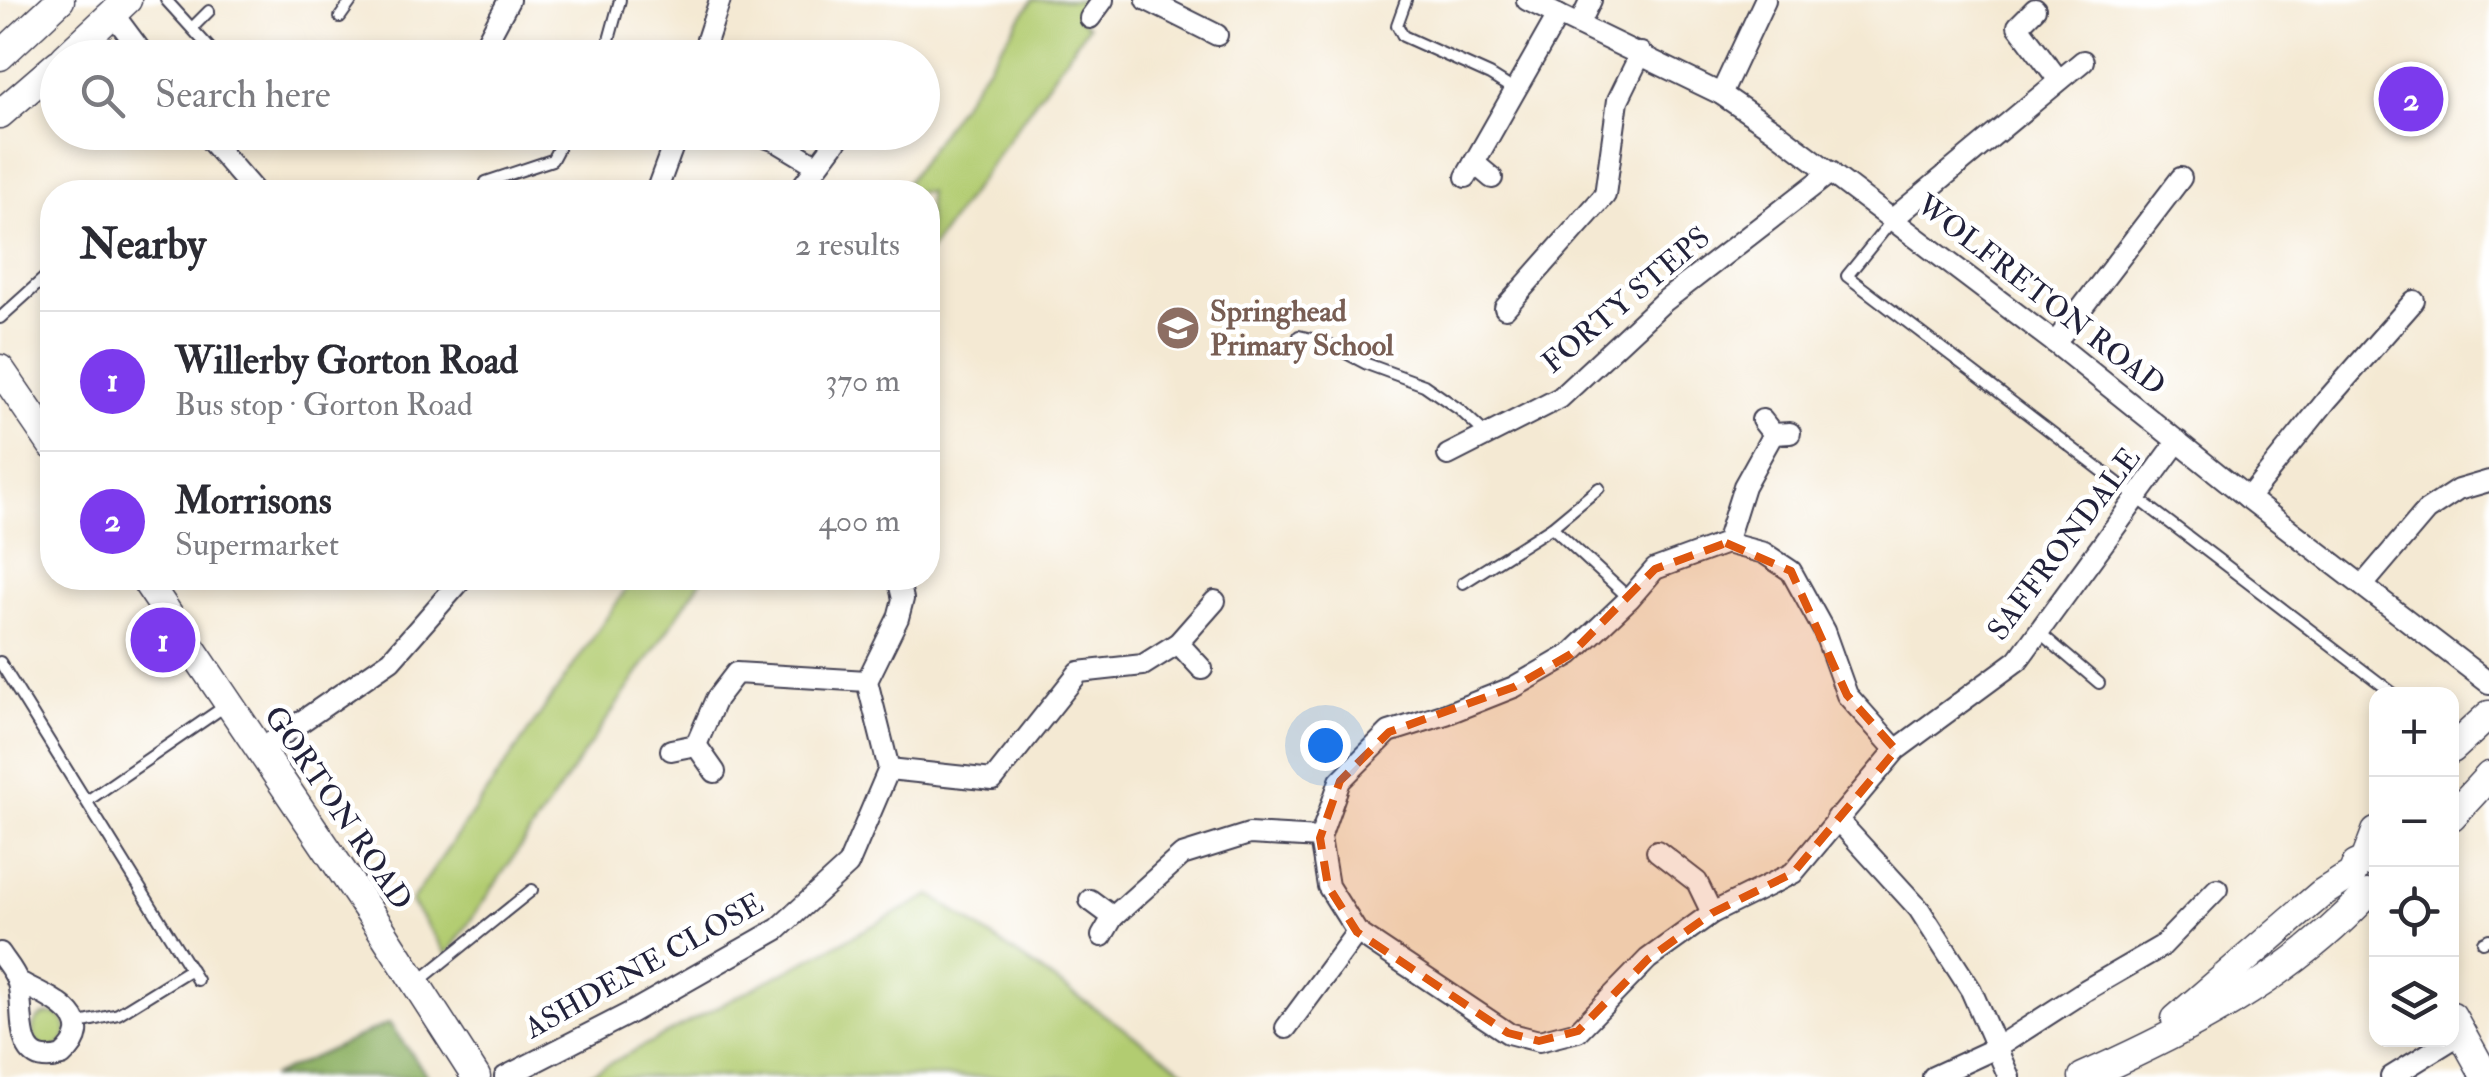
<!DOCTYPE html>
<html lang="en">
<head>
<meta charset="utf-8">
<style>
	:root { --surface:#fff; --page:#f2f2f3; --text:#2b2b33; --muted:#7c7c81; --line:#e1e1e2; --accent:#7c3aed }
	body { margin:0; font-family:"IM FELL Double Pica",serif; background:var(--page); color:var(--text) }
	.controls { position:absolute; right:30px; bottom:30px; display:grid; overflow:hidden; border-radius:20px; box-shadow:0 5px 15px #0003 }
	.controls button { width:90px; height:90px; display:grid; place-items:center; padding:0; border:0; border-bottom:2px solid var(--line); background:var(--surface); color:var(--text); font:50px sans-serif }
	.you { position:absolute; left:1325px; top:745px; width:35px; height:35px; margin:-25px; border:8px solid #fff; border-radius:50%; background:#1a73e8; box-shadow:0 0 0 15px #1a73e833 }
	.badge { display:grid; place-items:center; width:65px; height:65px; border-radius:50%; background:var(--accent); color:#fff; font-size:32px; font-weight:700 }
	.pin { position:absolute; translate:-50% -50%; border:5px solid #fff; box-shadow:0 2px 10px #0006 }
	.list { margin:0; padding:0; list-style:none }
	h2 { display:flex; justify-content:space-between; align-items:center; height:130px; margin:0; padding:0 40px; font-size:42px }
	h2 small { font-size:32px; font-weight:400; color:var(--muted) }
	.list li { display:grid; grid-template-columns:65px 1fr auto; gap:30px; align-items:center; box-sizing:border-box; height:140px; padding:0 40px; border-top:2px solid var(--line) }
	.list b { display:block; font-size:38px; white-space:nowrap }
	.list p { margin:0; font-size:32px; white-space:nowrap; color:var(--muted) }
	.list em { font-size:32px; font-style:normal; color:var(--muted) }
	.icon { flex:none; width:55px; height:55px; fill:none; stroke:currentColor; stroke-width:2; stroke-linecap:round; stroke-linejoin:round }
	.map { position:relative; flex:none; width:2489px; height:1077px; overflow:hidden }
	.search { position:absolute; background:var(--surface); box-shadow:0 5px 15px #0003; left:40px; top:40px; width:900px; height:110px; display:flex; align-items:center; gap:25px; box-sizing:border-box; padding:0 35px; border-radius:55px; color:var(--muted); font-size:38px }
	.panel { position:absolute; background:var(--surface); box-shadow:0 5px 15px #0003; left:40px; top:180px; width:900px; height:410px; border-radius:40px }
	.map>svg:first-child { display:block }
	.green { fill:#b2cc71; stroke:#6a7756; stroke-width:2.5 }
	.forest { fill:#8db063; stroke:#58694f; stroke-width:2.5 }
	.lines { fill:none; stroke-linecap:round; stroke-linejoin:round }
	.lane-casing { stroke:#424052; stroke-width:14 }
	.street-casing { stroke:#424052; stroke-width:24 }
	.secondary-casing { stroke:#424052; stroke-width:31 }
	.lane { stroke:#fff; stroke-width:10 }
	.street { stroke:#fff; stroke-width:20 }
	.secondary { stroke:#fff; stroke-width:28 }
	.marked { fill:#de560e; fill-opacity:0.2; stroke:#de560e; stroke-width:8; stroke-dasharray:20 12; stroke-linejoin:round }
	.labels { text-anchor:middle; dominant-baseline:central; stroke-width:9; stroke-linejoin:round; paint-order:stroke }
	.street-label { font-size:30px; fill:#22223b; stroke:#fff }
	.education-label { font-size:30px; font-weight:bold; fill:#785e54; stroke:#fff; text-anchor:start }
</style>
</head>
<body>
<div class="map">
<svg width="2489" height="1077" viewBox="0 0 2489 1077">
	<rect width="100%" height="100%" fill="#fff"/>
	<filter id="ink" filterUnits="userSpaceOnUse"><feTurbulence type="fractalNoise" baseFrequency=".01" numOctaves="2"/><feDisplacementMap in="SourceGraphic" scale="20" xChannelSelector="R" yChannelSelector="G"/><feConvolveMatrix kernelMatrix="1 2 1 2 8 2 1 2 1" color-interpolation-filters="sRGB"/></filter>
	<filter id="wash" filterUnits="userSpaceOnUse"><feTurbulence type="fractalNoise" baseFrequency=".0048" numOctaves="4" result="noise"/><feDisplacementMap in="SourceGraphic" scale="40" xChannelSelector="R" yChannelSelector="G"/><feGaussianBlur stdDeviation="2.25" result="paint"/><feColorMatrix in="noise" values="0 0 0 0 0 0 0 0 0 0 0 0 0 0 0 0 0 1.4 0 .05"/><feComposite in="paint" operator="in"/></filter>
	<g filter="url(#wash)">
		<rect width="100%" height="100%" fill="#f4e9d3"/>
		<!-- green -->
		<g class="green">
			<polygon points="1033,0 1092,0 1078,19 1088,26 928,253 928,192 900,192"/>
			<polygon points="634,578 703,578 447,955 411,902"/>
			<polygon points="931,895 1194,1077 584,1077"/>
			<circle cx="50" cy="1031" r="17"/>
		</g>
		<!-- forest -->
		<polygon class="forest" points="389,1023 428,1077 270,1077"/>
	</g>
	<g filter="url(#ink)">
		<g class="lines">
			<defs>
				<g id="lane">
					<polyline points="166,0 216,55"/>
					<polyline points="1406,0 1397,25 1403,36 1490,75 1514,90"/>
					<polyline points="340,17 352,0"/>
					<polyline points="193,27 209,11"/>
					<polyline points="604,58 620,0"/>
					<polyline points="486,182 552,160 567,132"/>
					<polyline points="1894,218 1847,276 2394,694"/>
					<polyline points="0,318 51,272"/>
					<polyline points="1299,336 1325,342 1367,364 1424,385 1460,410 1486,434"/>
					<polyline points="1552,527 1629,598"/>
					<polyline points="1463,583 1552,527 1599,488"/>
					<polyline points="2039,632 2099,683"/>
					<polyline points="0,662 197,980"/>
					<polyline points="87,801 228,704"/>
					<polyline points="2483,942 2489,939"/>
					<polyline points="419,981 532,890"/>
					<polyline points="76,1024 118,1014 191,969"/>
				</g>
				<g id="street">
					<polyline points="1147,0 1217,35"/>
					<polyline points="1527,0 1721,94 1774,130 2055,343 2248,498 2489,683"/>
					<polyline points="2035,9 2018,26 2058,79"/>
					<polyline points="114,15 146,58"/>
					<polyline points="1090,18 1103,0"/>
					<polyline points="1579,25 1591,0"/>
					<polyline points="478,58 509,0"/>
					<polyline points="701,58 720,0"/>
					<polyline points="1721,94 1765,0"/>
					<polyline points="203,132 255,192"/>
					<polyline points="751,132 776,141 816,165"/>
					<polyline points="1474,163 1492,178"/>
					<polyline points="1466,177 1558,15"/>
					<polyline points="656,192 678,132"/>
					<polyline points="798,192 843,132"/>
					<polyline points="1894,218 2083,61"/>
					<polyline points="1505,308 1605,195 1618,100 1641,53"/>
					<polyline points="2055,343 2181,178"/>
					<polyline points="1762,420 1773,434 1790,433"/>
					<polyline points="1448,455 1560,398 1662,303 1831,172"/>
					<polyline points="2248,498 2326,401 2414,301"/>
					<polyline points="1726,543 1744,486 1773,434"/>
					<polyline points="2363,585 2426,511 2458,490 2489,481"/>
					<polyline points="1178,643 1202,669"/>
					<polyline points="696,745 716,699 736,673 867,681"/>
					<polyline points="260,750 391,660 463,578"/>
					<polyline points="671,750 696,745 715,772"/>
					<polyline points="1896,750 1847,695 1824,631 1791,571 1764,553 1726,543 1655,569 1630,598 1571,654 1514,687 1446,714 1389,732 1340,781 1320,838 1328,886 1357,932 1508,1033 1539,1041 1578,1031 1648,959 1712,913 1793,873 1896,750 2018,660 2178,441"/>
					<polyline points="889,769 993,780 1079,672 1143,665 1178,643 1215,601"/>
					<polyline points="1836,818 1919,909 1971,990 2009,1077"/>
					<polyline points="1657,851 1697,882 1712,913"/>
					<polyline points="1090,900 1113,917"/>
					<polyline points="1102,936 1113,917 1182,855 1249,834 1320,838"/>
					<path d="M 0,953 C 5,961 14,971 17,980 C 27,1006 9,1071 62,1056 C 105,1018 46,996 17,981"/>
					<polyline points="1286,1028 1357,932"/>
					<polyline points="505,1077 632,1012 778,929 848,865 889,769 867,681 898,618 903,599 898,578"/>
					<polyline points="1933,1077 1996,1048 2086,990 2162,946 2217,889"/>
					<polyline points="2391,1077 2462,1033"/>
				</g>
				<g id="secondary">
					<polyline points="0,56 60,0"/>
					<polyline points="65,58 127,0"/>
					<polyline points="0,114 58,64"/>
					<polyline points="0,369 52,445"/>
					<polyline points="144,578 377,923 476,1077"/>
					<polyline points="2452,749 2489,715"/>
					<polyline points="2452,816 2489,776"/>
					<polyline points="2365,861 2376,832"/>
					<polyline points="2452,1016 2486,1077"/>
					<polyline points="2176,1019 2322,893 2352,874 2356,865 2365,861 2376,863"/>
					<path d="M 2083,1077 C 2186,1031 2290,978 2367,894"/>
				</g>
			</defs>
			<!-- lane casing -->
			<use href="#lane" class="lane-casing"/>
			<!-- street casing -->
			<use href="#street" class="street-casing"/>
			<!-- secondary casing -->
			<use href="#secondary" class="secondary-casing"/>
			<!-- lane -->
			<use href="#lane" class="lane"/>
			<!-- street -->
			<use href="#street" class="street"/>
			<!-- secondary -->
			<use href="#secondary" class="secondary"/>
		</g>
	</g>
	<!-- marked area -->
	<path class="marked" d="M 1726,543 L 1791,571 L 1847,695 L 1896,750 L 1793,873 L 1712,913 L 1648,959 L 1578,1031 L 1539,1041 L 1508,1033 L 1357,932 L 1328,886 L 1320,838 L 1340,781 L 1389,732 L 1514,687 L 1571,654 L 1655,569 Z"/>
	<!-- icons -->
	<defs>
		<symbol id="school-disc" viewBox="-11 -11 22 22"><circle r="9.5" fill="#8d6e63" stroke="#fff"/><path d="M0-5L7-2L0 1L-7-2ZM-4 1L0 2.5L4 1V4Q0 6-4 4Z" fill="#fff"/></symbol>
	</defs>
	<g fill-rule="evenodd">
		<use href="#school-disc" x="1153" y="303" width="50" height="50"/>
	</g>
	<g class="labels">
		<!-- street labels -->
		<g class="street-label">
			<text transform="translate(2041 295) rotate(38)">WOLFRETON ROAD</text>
			<text transform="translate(1626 300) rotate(-40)">FORTY STEPS</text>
			<text transform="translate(2064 544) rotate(-53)">SAFFRONDALE</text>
			<text transform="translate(338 808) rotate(56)">GORTON ROAD</text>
			<text transform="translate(644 966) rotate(-29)">ASHDENE CLOSE</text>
		</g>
		<!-- education labels -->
		<g class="education-label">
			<text x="1210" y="311">Springhead<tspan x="1210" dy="34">Primary School</tspan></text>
		</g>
	</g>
</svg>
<div class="controls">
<button>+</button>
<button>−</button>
<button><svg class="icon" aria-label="locate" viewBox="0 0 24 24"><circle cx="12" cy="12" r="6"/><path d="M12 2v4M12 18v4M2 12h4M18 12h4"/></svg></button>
<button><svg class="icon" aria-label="layers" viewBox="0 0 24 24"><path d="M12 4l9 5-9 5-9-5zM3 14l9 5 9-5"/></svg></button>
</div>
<div class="you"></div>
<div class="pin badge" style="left:163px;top:640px">1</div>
<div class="pin badge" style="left:2411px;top:99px">2</div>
<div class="search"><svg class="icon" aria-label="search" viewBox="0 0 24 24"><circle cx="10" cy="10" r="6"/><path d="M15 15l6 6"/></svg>Search here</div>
<section class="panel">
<h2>Nearby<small>2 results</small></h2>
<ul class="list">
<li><span class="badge">1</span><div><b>Willerby Gorton Road</b><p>Bus stop · Gorton Road</p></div><em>370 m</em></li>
<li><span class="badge">2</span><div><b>Morrisons</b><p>Supermarket</p></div><em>400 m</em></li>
</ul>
</section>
</div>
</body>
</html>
